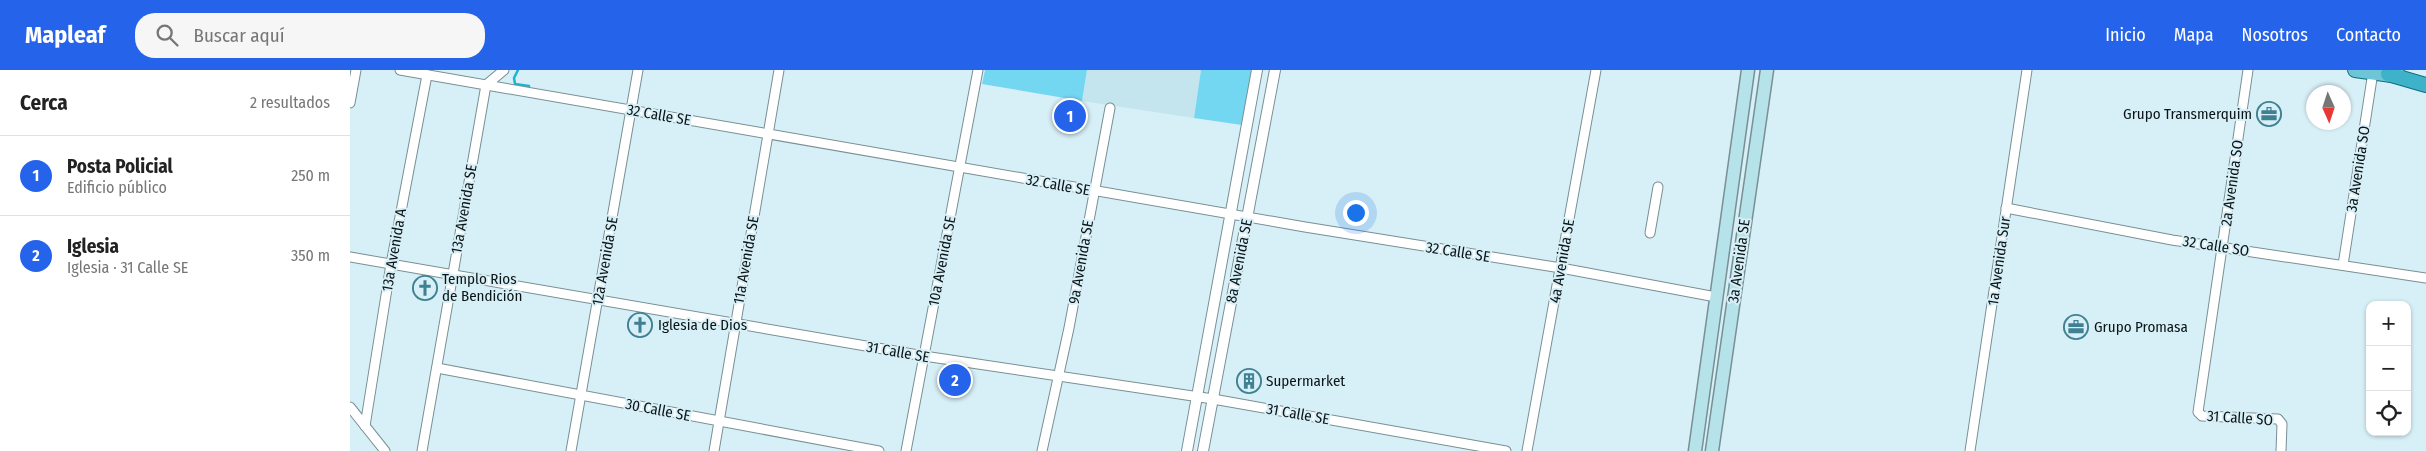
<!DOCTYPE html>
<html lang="es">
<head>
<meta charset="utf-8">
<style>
	:root { --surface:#fff; --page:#f6f6f6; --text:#222; --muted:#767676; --line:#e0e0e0; --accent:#2563eb }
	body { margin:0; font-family:"Fira Sans Condensed",sans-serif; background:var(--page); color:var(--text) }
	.controls { position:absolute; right:15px; bottom:15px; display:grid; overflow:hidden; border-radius:10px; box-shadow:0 1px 4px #0004 }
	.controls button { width:45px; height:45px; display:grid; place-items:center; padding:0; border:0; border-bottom:1px solid var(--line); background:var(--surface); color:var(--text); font:25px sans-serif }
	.compass { position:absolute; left:1956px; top:15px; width:45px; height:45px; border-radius:50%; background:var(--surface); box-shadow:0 1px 4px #0004; rotate:177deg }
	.you { position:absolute; left:1005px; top:142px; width:18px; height:18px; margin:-12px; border:4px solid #fff; border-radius:50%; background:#1a73e8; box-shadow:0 0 0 8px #1a73e833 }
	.badge { display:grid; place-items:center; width:32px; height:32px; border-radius:50%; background:var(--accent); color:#fff; font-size:16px; font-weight:700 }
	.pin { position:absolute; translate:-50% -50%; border:2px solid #fff; box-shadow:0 1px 5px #0006 }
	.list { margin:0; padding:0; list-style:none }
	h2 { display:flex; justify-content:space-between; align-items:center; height:65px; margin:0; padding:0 20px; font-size:21px }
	h2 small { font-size:16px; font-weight:400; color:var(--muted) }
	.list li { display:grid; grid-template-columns:32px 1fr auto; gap:15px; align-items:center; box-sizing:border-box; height:80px; padding:0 20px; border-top:1px solid var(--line) }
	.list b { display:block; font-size:19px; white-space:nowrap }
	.list p { margin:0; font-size:16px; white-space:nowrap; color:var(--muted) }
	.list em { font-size:16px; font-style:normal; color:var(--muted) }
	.icon { flex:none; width:28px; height:28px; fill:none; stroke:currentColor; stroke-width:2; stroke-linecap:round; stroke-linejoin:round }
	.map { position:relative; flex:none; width:2076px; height:381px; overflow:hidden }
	header { display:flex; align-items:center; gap:30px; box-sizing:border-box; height:70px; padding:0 25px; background:var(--accent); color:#fff }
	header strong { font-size:24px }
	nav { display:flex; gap:28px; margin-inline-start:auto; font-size:18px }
	.search { width:350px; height:45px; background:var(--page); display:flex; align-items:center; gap:12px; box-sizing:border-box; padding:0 18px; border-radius:20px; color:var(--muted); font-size:19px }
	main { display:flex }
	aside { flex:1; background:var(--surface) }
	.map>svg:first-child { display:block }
	.built { fill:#c4e5ee }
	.green { fill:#73d7f1 }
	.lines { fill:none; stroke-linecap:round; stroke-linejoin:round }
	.stream { stroke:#19b5d3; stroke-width:2.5 }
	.minor-casing { stroke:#798f95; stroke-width:11 }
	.tertiary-casing { stroke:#798f95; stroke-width:12 }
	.secondary-casing { stroke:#798f95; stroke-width:15 }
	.primary-casing { stroke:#0c6e81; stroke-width:16 }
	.trunk-casing { stroke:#0c6e81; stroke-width:16 }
	.minor { stroke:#fff; stroke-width:9 }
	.tertiary { stroke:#fff; stroke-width:10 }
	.secondary { stroke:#b6e2ea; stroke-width:12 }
	.primary { stroke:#6ec5d6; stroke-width:14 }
	.trunk { stroke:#3eb2c8; stroke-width:14 }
	.labels { text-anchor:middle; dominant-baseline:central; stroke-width:4; stroke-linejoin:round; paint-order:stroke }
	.poi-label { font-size:15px; fill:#0b1416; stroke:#d7eff6; text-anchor:start }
	.street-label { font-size:15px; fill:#0b1416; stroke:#d7eff6 }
</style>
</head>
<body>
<header>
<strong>Mapleaf</strong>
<div class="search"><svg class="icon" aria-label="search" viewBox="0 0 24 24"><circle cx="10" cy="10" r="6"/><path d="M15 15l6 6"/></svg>Buscar aquí</div>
<nav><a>Inicio</a><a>Mapa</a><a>Nosotros</a><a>Contacto</a></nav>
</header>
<main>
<aside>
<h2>Cerca<small>2 resultados</small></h2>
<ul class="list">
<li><span class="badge">1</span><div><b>Posta Policial</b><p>Edificio público</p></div><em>250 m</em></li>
<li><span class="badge">2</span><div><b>Iglesia</b><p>Iglesia · 31 Calle SE</p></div><em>350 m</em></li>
</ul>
</aside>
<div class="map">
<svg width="2076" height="381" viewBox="0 0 2076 381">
	<rect width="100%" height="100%" fill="#d7eff6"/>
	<!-- built -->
	<polygon class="built" points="737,0 851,0 844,48 732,31"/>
	<!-- green -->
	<g class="green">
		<polygon points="635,0 737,0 732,31 632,14"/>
		<polygon points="851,0 902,0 892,55 844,48"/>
	</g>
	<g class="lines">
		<!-- stream -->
		<polyline class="stream" points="168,0 164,8 165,14 179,16"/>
		<defs>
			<g id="minor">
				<polyline points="50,0 955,157 1211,198 1366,227"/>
				<polyline points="1898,0 1848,342 1852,346 1928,349 1932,354 1931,381"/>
				<polyline points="0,33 6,0"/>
				<polyline points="1656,138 1822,170 2076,208"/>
				<polyline points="1300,163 1308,117"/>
				<polyline points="0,187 574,286 863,329 1156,381"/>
				<polyline points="1993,195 2023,2"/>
				<polyline points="87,298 529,381"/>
				<polyline points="0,337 35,381"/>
				<polyline points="15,356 41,194 77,5"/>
				<polyline points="72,381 136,15 154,0"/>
				<polyline points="221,381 288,0"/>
				<polyline points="364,381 429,0"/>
				<polyline points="556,381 628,0"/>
				<polyline points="692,381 719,258 760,38"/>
				<polyline points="1177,381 1246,0"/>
				<polyline points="1620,381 1677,0"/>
			</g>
			<g id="tertiary">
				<polyline points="837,381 907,0"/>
				<polyline points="853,381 925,0"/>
			</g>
			<g id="secondary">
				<polyline points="1345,381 1398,0"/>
				<polyline points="1362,381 1417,0"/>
			</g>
			<polyline id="primary" points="2005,0 2049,6"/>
			<polyline id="trunk" points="2038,4 2076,15"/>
		</defs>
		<!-- minor casing -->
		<use href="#minor" class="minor-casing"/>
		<!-- tertiary casing -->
		<use href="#tertiary" class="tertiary-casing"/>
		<!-- secondary casing -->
		<use href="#secondary" class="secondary-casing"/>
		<!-- primary casing -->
		<use href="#primary" class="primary-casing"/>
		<!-- trunk casing -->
		<use href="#trunk" class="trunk-casing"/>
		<!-- minor -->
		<use href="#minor" class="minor"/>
		<!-- tertiary -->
		<use href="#tertiary" class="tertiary"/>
		<!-- secondary -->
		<use href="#secondary" class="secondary"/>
		<!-- primary -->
		<use href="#primary" class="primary"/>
		<!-- trunk -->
		<use href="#trunk" class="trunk"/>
	</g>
	<!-- icons -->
	<defs>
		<symbol id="office-ring" viewBox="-11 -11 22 22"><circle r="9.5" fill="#d7eff6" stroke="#3f8192" stroke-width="1.5"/><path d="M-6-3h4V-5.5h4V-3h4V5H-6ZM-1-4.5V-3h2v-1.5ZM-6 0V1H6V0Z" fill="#3f8192"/></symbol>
		<symbol id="church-ring" viewBox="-11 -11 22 22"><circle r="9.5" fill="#d7eff6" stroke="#3f8192" stroke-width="1.5"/><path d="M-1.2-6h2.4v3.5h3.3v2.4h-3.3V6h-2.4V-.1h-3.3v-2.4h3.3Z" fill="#3f8192"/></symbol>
		<symbol id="building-ring" viewBox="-11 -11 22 22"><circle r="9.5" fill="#d7eff6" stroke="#3f8192" stroke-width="1.5"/><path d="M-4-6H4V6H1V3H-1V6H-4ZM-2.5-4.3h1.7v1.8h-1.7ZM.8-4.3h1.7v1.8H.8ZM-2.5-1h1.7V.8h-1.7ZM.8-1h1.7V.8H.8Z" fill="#3f8192"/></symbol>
	</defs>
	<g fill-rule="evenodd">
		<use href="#office-ring" x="1905" y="30" width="28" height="28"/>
		<use href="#church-ring" x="61" y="204" width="28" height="28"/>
		<use href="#church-ring" x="276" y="241" width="28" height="28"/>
		<use href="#office-ring" x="1712" y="243" width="28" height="28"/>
		<use href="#building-ring" x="885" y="297" width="28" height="28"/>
	</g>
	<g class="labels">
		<!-- poi labels -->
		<g class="poi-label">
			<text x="1902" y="44" text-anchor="end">Grupo Transmerquim</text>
			<text x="92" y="209">Templo Rios<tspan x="92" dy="17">de Bendición</tspan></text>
			<text x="308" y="255">Iglesia de Dios</text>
			<text x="1744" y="257">Grupo Promasa</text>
			<text x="916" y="311">Supermarket</text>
		</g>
		<!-- street labels -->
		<g class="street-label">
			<text transform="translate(309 45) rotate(10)">32 Calle SE</text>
			<text transform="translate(2008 99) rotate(-81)">3a Avenida SO</text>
			<text transform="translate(1882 113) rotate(-82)">2a Avenida SO</text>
			<text transform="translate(708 115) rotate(10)">32 Calle SE</text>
			<text transform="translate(114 139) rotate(-80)">13a Avenida SE</text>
			<text transform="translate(1866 176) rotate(9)">32 Calle SO</text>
			<text transform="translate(44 180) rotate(-80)">13a Avenida A</text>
			<text transform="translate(1108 182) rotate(9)">32 Calle SE</text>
			<text transform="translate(396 190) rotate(-80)">11a Avenida SE</text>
			<text transform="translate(255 191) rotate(-80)">12a Avenida SE</text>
			<text transform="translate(592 191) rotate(-79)">10a Avenida SE</text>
			<text transform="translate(889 191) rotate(-79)">8a Avenida SE</text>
			<text transform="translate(1212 191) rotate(-80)">4a Avenida SE</text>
			<text transform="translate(1389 191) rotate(-82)">3a Avenida SE</text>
			<text transform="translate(1649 191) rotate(-82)">1a Avenida Sur</text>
			<text transform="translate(731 192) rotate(-80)">9a Avenida SE</text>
			<text transform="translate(548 282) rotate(10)">31 Calle SE</text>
			<text transform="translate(308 340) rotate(11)">30 Calle SE</text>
			<text transform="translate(948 344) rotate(10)">31 Calle SE</text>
			<text transform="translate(1890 348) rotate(4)">31 Calle SO</text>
		</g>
	</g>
</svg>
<div class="controls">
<button>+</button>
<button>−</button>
<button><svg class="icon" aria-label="locate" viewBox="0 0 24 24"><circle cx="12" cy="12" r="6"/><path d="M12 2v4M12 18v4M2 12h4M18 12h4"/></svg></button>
</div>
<svg class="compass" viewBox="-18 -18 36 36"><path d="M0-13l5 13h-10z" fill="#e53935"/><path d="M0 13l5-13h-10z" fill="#767676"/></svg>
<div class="you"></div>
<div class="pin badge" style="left:720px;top:46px">1</div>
<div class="pin badge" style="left:605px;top:310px">2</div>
</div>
</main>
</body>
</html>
